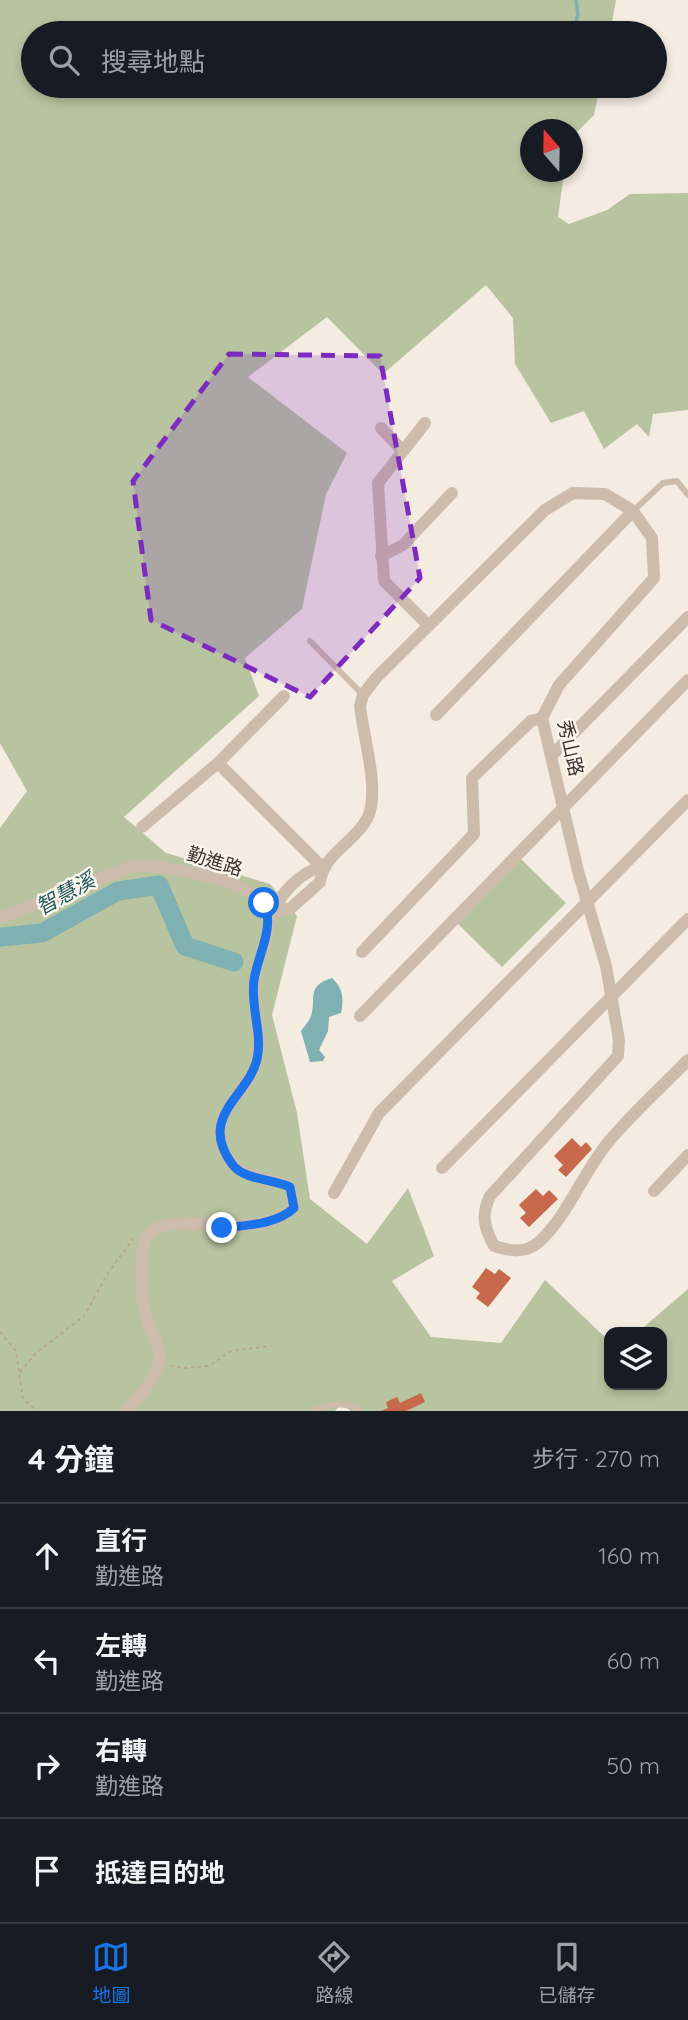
<!DOCTYPE html>
<html lang="zh-TW">
<head>
<meta charset="utf-8">
<style>
	:root { --surface:#171b24; --page:#242831; --text:#f1f3f6; --muted:#9ea1a6; --line:#363941; --accent:#1a73e8 }
	body { margin:0; font-family:Quicksand,"Noto Sans TC",sans-serif; background:var(--page); color:var(--text) }
	.controls { position:absolute; right:21px; bottom:21px; display:grid; overflow:hidden; border-radius:14px; box-shadow:0 4px 10px #0003 }
	.controls button { width:63px; height:63px; display:grid; place-items:center; padding:0; border:0; border-bottom:2px solid var(--line); background:var(--surface); color:var(--text); font:35px sans-serif }
	.compass { position:absolute; left:520px; top:119px; width:63px; height:63px; border-radius:50%; background:var(--surface); box-shadow:0 4px 10px #0003; rotate:340deg }
	.stop { position:absolute; width:21px; height:21px; margin:-16px; border:5px solid #1a73e8; border-radius:50%; background:#fff }
	.stop.end { background:#1a73e8; border-color:#fff; box-shadow:0 2px 7px #0008 }
	.list { margin:0; padding:0; list-style:none }
	h2 { display:flex; justify-content:space-between; align-items:center; height:91px; margin:0; padding:0 28px; font-size:30px }
	h2 small { font-size:23px; font-weight:400; color:var(--muted) }
	.list li { display:grid; grid-template-columns:46px 1fr auto; gap:21px; align-items:center; box-sizing:border-box; height:105px; padding:0 28px; border-top:2px solid var(--line) }
	.list b { display:block; font-size:26px; white-space:nowrap }
	.list p { margin:0; font-size:23px; white-space:nowrap; color:var(--muted) }
	.list em { font-size:23px; font-style:normal; color:var(--muted) }
	.icon { flex:none; width:38px; height:38px; fill:none; stroke:currentColor; stroke-width:2; stroke-linecap:round; stroke-linejoin:round }
	.map { position:relative; flex:none; width:688px; height:1411px; overflow:hidden }
	.search { position:absolute; background:var(--surface); box-shadow:0 4px 10px #0003; left:21px; right:21px; top:21px; height:77px; display:flex; align-items:center; gap:18px; box-sizing:border-box; padding:0 24px; border-radius:38px; color:var(--muted); font-size:26px }
	.sheet { height:511px; background:var(--surface) }
	nav { display:flex; justify-content:space-around; align-items:center; box-sizing:border-box; height:98px; border-top:2px solid var(--line); background:var(--surface); font-size:19px; color:var(--muted) }
	nav a { display:grid; justify-items:center; gap:4px }
	nav .on { color:var(--accent) }
	.map>svg:first-child { display:block }
	.green { fill:#b8c4a0 }
	.water { fill:#7fb0b2 }
	.lines { fill:none; stroke-linecap:round; stroke-linejoin:round }
	.stream { stroke:#7fb0b2; stroke-width:3.5 }
	.river { stroke:#7fb0b2; stroke-width:19 }
	.building { fill:#c8694b }
	.path { stroke:#b9a596; stroke-width:2; stroke-dasharray:3.5 3.5; stroke-linecap:butt }
	.service { stroke:#cdbbac; stroke-width:6 }
	.minor { stroke:#cdbbac; stroke-width:12 }
	.route { stroke:#1a73e8; stroke-width:9 }
	.marked { fill:#7b2cbf; fill-opacity:0.2; stroke:#7b2cbf; stroke-width:5; stroke-dasharray:14 9; stroke-linejoin:round }
	.labels { text-anchor:middle; dominant-baseline:central; stroke-width:5; stroke-linejoin:round; paint-order:stroke }
	.street-label { font-size:19px; fill:#3b302b; stroke:#fbf5ee }
	.water-label { font-size:21px; font-style:italic; fill:#1f5a5e; stroke:#fbf5ee }
</style>
</head>
<body>
<div class="map">
<svg width="688" height="1411" viewBox="0 0 688 1411">
	<rect width="100%" height="100%" fill="#f4ebe1"/>
	<!-- green -->
	<g class="green">
		<polygon points="0,0 616,0 610,33 33,33 33,86 600,86 594,115 573,136 572,130 530,130 530,172 564,172 558,217 569,224 607,210 630,194 688,193 688,410 653,414 649,437 637,424 604,449 584,411 551,423 515,364 513,318 486,285 383,374 327,317 248,377 347,453 326,494 302,609 245,658 259,696 124,817 166,853 270,884 297,916 272,1015 297,1113 310,1199 367,1244 408,1188 434,1256 392,1281 431,1337 501,1343 545,1280 609,1341 609,1385 662,1385 662,1332 638,1332 688,1289 688,1411 351,1411 341,1404 335,1411 0,1411 0,828 27,791 0,743"/>
		<polygon points="521,859 566,903 502,967 457,923"/>
	</g>
	<!-- water -->
	<path class="water" d="M 332,978 C 343,988 344,999 341,1013 L 329,1017 L 328,1031 L 319,1050 L 325,1057 L 323,1061 L 310,1062 L 301,1031 C 304,1027 309,1021 311,1016 C 317,1000 305,986 332,978 Z"/>
	<g class="lines">
		<!-- stream -->
		<polyline class="stream" points="572,33 578,15 576,0"/>
		<!-- river -->
		<polyline class="river" points="0,937 42,933 118,891 159,885 185,946 234,962"/>
	</g>
	<!-- building -->
	<g class="building">
		<polygon points="572,1138 581,1147 586,1142 592,1149 566,1177 558,1170 563,1165 554,1156"/>
		<polygon points="536,1189 543,1196 549,1190 558,1199 529,1227 520,1218 526,1213 519,1205"/>
		<polygon points="486,1268 495,1274 499,1269 511,1278 488,1307 476,1298 480,1293 472,1287"/>
		<polygon points="421,1393 425,1402 406,1411 381,1411 388,1408 386,1402 397,1397 400,1403"/>
	</g>
	<g class="lines">
		<!-- path -->
		<g class="path">
			<polyline points="0,1332 16,1351 23,1399 37,1411"/>
			<polyline points="170,1366 184,1368 209,1366 231,1351 271,1346"/>
			<polyline points="20,1372 36,1353 84,1316 108,1273 133,1239"/>
		</g>
		<!-- service -->
		<g class="service">
			<polyline points="633,511 663,483 677,481 688,495"/>
			<polyline points="310,641 363,695"/>
			<path d="M 311,1411 C 327,1404 347,1401 362,1411"/>
		</g>
		<!-- minor -->
		<g class="minor">
			<polyline points="425,423 378,483 384,581 428,625"/>
			<polyline points="381,428 402,450"/>
			<polyline points="381,556 403,545 452,493"/>
			<polyline points="436,715 633,511"/>
			<polyline points="552,755 688,617"/>
			<polyline points="218,763 322,867"/>
			<polyline points="142,827 218,763 284,696"/>
			<path d="M 269,914 L 291,908 L 320,882 C 324,853 354,843 367,819 C 381,792 363,737 360,706 L 363,695 L 376,678 L 545,510 L 573,493 L 605,494 L 633,511 L 652,538 L 654,578 L 559,685 L 542,718 L 578,871 L 606,966 L 619,1040 L 618,1056 L 490,1196 C 481,1215 484,1227 494,1246 C 510,1251 525,1254 539,1242 C 568,1215 582,1175 606,1145 C 630,1115 661,1088 688,1060"/>
			<path d="M 269,914 C 282,895 298,872 322,867"/>
			<path d="M 0,918 L 133,866 C 163,864 259,880 268,912 C 273,931 255,964 254,985 C 253,1009 262,1036 257,1059 C 250,1092 207,1112 224,1150 C 237,1180 264,1175 290,1187 L 294,1207 C 258,1244 172,1209 150,1233 C 136,1248 141,1302 148,1322 C 153,1336 161,1346 159,1362 C 155,1380 138,1397 126,1411"/>
			<polyline points="362,952 474,834 472,778 531,721 542,718"/>
			<polyline points="360,1016 688,680"/>
			<polyline points="442,1168 688,919"/>
			<polyline points="654,1191 688,1155"/>
			<polyline points="334,1193 379,1113 688,800"/>
		</g>
	</g>
	<g class="lines">
		<!-- route -->
		<path class="route" d="M 222,1228 C 246,1225 276,1225 294,1208 L 290,1187 C 273,1179 243,1180 232,1164 C 197,1116 249,1096 257,1059 C 263,1034 250,1006 254,980 C 258,954 275,928 264,903"/>
	</g>
	<!-- marked area -->
	<path class="marked" d="M 229,354 L 380,356 L 420,578 L 310,697 L 151,620 L 133,481 Z"/>
	<g class="labels">
		<!-- street labels -->
		<g class="street-label">
			<text transform="translate(571 748) rotate(77)">秀山路</text>
			<text transform="translate(215 861) rotate(17)">勤進路</text>
		</g>
		<!-- water labels -->
		<g class="water-label">
			<text transform="translate(65 893) rotate(-29)">智慧溪</text>
		</g>
	</g>
</svg>
<div class="controls">
<button><svg class="icon" aria-label="layers" viewBox="0 0 24 24"><path d="M12 4l9 5-9 5-9-5zM3 14l9 5 9-5"/></svg></button>
</div>
<svg class="compass" viewBox="-18 -18 36 36"><path d="M0-13l5 13h-10z" fill="#e53935"/><path d="M0 13l5-13h-10z" fill="#9ea1a6"/></svg>
<div class="stop" style="left:264px;top:903px"></div>
<div class="stop end" style="left:222px;top:1228px"></div>
<div class="search"><svg class="icon" aria-label="search" viewBox="0 0 24 24"><circle cx="10" cy="10" r="6"/><path d="M15 15l6 6"/></svg>搜尋地點</div>
</div>
<section class="sheet">
<h2>4 分鐘<small>步行 · 270 m</small></h2>
<ul class="list">
<li><svg class="icon" aria-label="ahead" viewBox="0 0 24 24"><path d="M12 20V5M6 11l6-6 6 6"/></svg><div><b>直行</b><p>勤進路</p></div><em>160 m</em></li>
<li><svg class="icon" aria-label="left" viewBox="0 0 24 24"><path d="M17 20v-9H6M10 6l-5 5 5 5"/></svg><div><b>左轉</b><p>勤進路</p></div><em>60 m</em></li>
<li><svg class="icon" aria-label="right" viewBox="0 0 24 24"><path d="M7 20v-9h11M14 6l5 5-5 5"/></svg><div><b>右轉</b><p>勤進路</p></div><em>50 m</em></li>
<li><svg class="icon" aria-label="arrive" viewBox="0 0 24 24"><path d="M6 21V4h12l-3 4 3 4H6"/></svg><div><b>抵達目的地</b></div></li>
</ul>
</section>
<nav>
<a class="on"><svg class="icon" aria-label="map" viewBox="0 0 24 24"><path d="M3 6l6-2 6 2 6-2v14l-6 2-6-2-6 2zM9 4v14M15 6v14"/></svg>地圖</a>
<a><svg class="icon" aria-label="directions" viewBox="0 0 24 24"><path d="M12 3l9 9-9 9-9-9zM9 14v-3h6M13 9l2 2-2 2"/></svg>路線</a>
<a><svg class="icon" aria-label="saved" viewBox="0 0 24 24"><path d="M7 4h10v16l-5-4-5 4z"/></svg>已儲存</a>
</nav>
</body>
</html>
